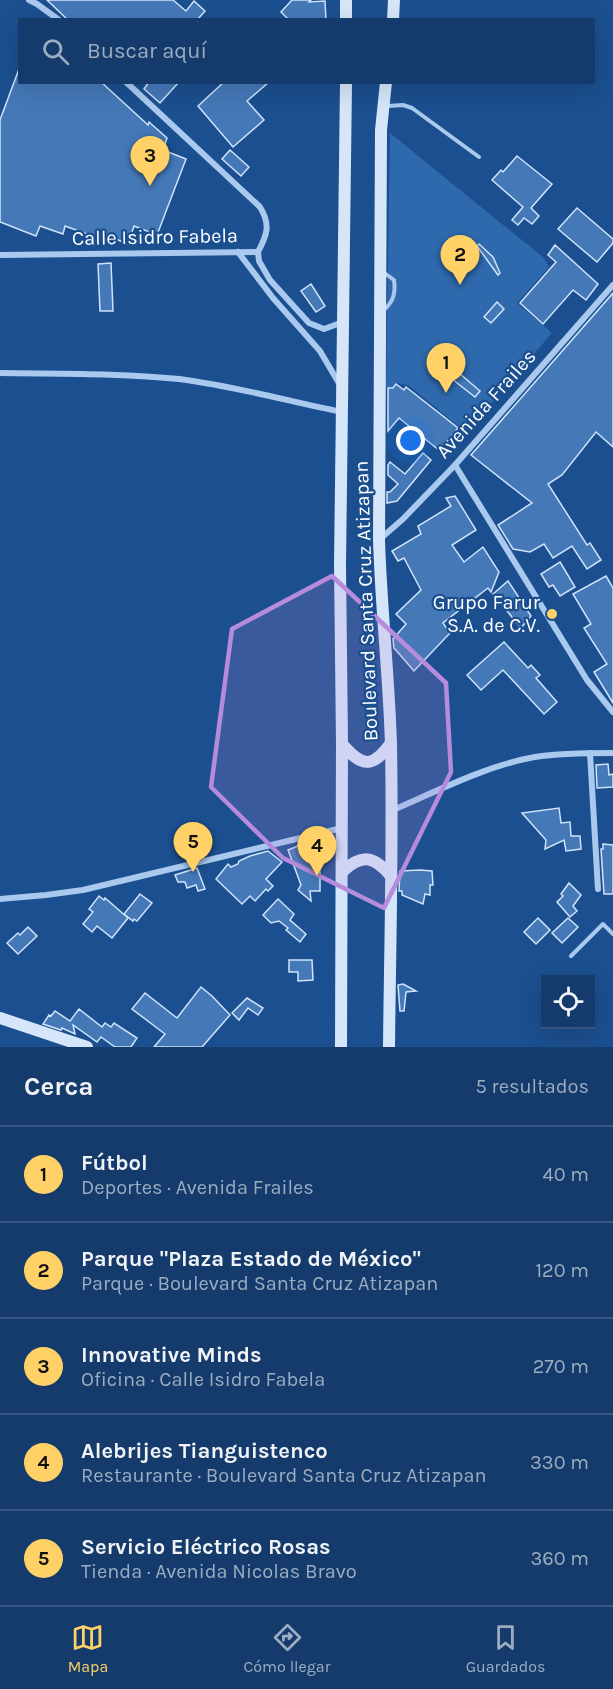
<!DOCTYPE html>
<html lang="es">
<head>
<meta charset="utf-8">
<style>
	:root { --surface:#143b6b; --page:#214673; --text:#f1f3f6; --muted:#9dadc1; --line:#33557e; --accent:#ffd166 }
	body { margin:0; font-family:Karla,sans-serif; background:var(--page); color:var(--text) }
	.controls { position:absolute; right:18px; bottom:18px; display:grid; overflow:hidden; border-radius:0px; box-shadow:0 6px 24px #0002 }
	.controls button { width:54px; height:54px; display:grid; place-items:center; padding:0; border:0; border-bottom:2px solid var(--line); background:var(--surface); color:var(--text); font:30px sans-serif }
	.you { position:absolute; left:411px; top:441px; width:21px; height:21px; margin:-15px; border:4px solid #fff; border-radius:50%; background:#1a73e8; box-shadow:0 0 0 9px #1a73e833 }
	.badge { display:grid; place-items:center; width:39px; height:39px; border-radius:50%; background:var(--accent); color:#111; font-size:20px; font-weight:700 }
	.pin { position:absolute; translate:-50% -50px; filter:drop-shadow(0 2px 3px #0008) }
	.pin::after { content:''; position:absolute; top:32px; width:21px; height:18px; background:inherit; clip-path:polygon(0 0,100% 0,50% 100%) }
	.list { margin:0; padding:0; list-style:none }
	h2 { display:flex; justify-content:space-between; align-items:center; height:78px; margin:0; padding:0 24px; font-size:26px }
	h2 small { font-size:20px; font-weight:400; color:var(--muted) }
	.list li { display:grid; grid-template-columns:39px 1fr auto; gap:18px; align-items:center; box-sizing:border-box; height:96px; padding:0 24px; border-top:2px solid var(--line) }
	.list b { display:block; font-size:22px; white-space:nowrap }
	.list p { margin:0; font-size:20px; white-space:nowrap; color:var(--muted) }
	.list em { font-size:20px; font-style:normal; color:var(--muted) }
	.icon { flex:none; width:33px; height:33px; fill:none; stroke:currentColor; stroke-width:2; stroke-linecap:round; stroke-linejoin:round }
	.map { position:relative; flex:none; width:613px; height:1047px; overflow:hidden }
	.search { position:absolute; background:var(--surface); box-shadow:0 6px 24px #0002; left:18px; right:18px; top:18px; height:66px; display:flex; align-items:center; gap:15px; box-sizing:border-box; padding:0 21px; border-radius:0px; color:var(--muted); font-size:22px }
	.sheet { height:558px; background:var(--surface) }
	nav { display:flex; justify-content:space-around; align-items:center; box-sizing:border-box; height:84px; border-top:2px solid var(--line); background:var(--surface); font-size:16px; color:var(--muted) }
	nav a { display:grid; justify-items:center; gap:3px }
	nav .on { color:var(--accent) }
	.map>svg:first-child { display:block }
	.green { fill:#2e69ad }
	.building { fill:#4478b7; stroke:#cfe3fa; stroke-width:1.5 }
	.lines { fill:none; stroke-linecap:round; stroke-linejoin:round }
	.lane { stroke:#a9c9ee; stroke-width:4 }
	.street { stroke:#a9c9ee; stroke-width:6 }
	.secondary { stroke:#d6e6fa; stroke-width:12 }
	.marked { fill:#b68bdc; fill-opacity:0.2; stroke:#b68bdc; stroke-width:4.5; stroke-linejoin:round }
	.poi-dot { fill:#ffd166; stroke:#1b4f8f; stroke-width:2 }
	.labels { text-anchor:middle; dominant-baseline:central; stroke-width:4.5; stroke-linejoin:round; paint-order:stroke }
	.street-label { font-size:20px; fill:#fff; stroke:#1b4f8f }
	.poi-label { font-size:20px; fill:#fff; stroke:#1b4f8f; text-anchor:end }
</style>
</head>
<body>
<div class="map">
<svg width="613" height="1047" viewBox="0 0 613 1047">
	<rect width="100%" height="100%" fill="#1b4f8f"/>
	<!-- green -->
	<polygon class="green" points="390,133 544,258 549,267 517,303 552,333 466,432 408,385 397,383 393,387 386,388"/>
	<!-- building -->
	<g class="building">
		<polygon points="47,0 173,0 186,11 194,1 205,11 197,20 68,20"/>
		<polygon points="292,0 311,0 309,2 325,1 326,20 289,20 281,12"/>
		<polygon points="19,69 20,82 101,82 148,125 149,122 167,138 163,150 186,159 157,235 134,226 128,244 103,234 101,239 65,226 63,234 40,226 36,236 0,222 0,120"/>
		<polygon points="149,82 179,82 160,103 144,89"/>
		<polygon points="224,82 269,82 247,101 264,120 233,147 198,106"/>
		<polygon points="230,150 249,167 241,176 222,159"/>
		<polygon points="517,156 552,184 531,208 539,216 532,224 524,218 518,225 512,220 523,207 492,180 501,170 503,172"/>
		<polygon points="577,208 613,239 613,243 597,262 558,229"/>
		<polygon points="479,244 493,257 500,273 498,275 477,246"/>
		<polygon points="555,245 598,284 586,300 573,290 543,324 520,303 556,262 548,255"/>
		<polygon points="111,263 113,311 100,311 98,264"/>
		<polygon points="311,284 325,306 316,312 301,291"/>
		<polygon points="613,293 613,447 596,432 562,475 548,484 587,545 590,543 601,560 587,569 572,546 553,558 544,544 530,552 513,549 498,525 532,503 471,455"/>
		<polygon points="497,302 504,309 491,323 484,317"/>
		<polygon points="445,361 480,391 475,397 438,368"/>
		<polygon points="396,384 404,390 406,387 458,428 440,451 399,418 388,431 388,388 393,388"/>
		<polygon points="423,453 431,460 397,501 387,503 387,492 390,492 398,484 388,475 388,465 390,462 405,474"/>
		<polygon points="455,496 476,530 452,545 464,562 483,547 499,572 491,592 488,588 443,623 450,633 414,671 394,648 393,639 406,624 396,614 421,590 404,558 398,561 392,551 421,534 418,526 451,506 446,498"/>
		<polygon points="560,562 575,587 560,596 553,585 549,587 541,574"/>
		<polygon points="606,576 613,588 613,703 594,672 607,664 584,628 591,624 573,594"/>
		<polygon points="508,581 531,616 521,628 493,594"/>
		<polygon points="504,642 528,668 531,665 540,675 536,678 557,702 544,714 503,670 481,690 467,675"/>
		<polygon points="608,764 609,775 613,774 613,787 597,788 596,765"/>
		<polygon points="559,808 561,823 570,822 571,836 580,836 581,849 566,851 564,840 545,849 546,840 522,813"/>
		<polygon points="320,840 322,851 318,850 320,871 320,891 310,891 311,901 298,890 301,885 288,850 298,846 298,844"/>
		<polygon points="603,844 613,845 613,894 604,894 601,849 603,849"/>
		<polygon points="268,851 282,862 266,879 273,886 268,891 266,889 255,901 250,896 242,904 216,879 228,864 231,867 238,864 239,861 250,856"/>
		<polygon points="197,868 205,889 198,891 196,885 187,888 185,882 178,882 175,875"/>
		<polygon points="420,870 432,871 433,885 430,885 430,895 425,894 423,904 402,895 402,891 399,891 400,871"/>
		<polygon points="569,883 581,895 573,906 577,911 570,917 557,902 563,896 561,894"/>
		<polygon points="140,894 152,903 137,921 134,919 133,921 124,914"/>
		<polygon points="99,896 104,900 105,898 128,918 112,938 97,926 92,932 83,924 93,912 89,909"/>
		<polygon points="278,899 294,914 290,920 306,934 300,942 286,930 288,928 279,921 271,923 263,915"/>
		<polygon points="538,918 550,930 536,944 524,932"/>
		<polygon points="568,918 578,927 562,943 552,933"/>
		<polygon points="28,927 37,936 18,954 7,943 18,933 20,935"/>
		<polygon points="289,960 312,960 313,980 298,981 298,972 289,972"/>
		<polygon points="403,984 416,991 406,992 404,1011 400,1011 398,985"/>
		<polygon points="201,987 212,996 230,1015 202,1047 154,1047 165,1034 132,1009 145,993 177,1018"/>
		<polygon points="247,998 263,1008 258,1015 248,1008 239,1020 232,1013"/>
		<polygon points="79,1009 102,1027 105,1023 111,1027 114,1023 137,1038 131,1047 115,1047 101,1037 97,1042 73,1025 75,1034 62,1028 61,1030 43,1024 49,1015 51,1016 55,1011 70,1021"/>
	</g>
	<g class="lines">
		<!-- lane -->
		<g class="lane">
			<polyline points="387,106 403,105 412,108 479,157"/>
			<path d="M 383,272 L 394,280 C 396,294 393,302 383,311"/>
			<polyline points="571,956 603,924 613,934"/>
		</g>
		<!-- street -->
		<g class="street">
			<polyline points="29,0 37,4 59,20"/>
			<path d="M 126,82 L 260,207 C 271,225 267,235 258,252"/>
			<polyline points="238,252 273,298 320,351 340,385"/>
			<polyline points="258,252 259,261 270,280 309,323 324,329 343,322"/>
			<polyline points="0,255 258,252"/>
			<path d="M 0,373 C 60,374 120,373 179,379 C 234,386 288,401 342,412"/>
			<polyline points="455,465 587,680 613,712"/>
			<polyline points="380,539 403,519 455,465 613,285"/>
			<polyline points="590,753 598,889"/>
			<path d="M 393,810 C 437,791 488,765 535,757 C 560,753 587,753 613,753"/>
			<polyline points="0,899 46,895 83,890 342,828"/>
		</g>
		<!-- secondary -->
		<g class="secondary">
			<polyline points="346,20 346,0"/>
			<polyline points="393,20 394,0"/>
			<path d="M 386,82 L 381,130 L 379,540 C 381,608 389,676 391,745 C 393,846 390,946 389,1047"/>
			<path d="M 342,744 C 362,767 372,769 391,743"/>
			<path d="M 342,872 C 362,853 374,856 391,876"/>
			<polyline points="0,1018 87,1047"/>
			<polyline points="341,1047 342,744 340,565 346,82"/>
		</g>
	</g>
	<!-- marked area -->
	<path class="marked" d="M 332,576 L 446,683 L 451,772 L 384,908 L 283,858 L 211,787 L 232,629 Z"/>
	<!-- markers -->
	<circle class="poi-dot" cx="552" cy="614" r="6"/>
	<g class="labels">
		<!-- street labels -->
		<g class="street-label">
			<text transform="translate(155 237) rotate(-1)">Calle Isidro Fabela</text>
			<text transform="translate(486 404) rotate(-48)">Avenida Frailes</text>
			<text transform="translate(366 601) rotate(-92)">Boulevard Santa Cruz Atizapan</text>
		</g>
		<!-- poi labels -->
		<g class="poi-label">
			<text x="540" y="602">Grupo Farur<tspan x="540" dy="23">S.A. de C.V.</tspan></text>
		</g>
	</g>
</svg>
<div class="controls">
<button><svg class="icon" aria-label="locate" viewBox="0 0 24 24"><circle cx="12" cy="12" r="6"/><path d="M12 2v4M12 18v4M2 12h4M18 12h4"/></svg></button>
</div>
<div class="you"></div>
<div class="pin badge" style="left:446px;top:393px">1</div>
<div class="pin badge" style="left:460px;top:285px">2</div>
<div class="pin badge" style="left:150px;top:186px">3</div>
<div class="pin badge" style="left:317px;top:876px">4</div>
<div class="pin badge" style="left:193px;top:872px">5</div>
<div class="search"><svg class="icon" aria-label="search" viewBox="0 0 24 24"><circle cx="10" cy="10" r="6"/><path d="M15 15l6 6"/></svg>Buscar aquí</div>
</div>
<section class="sheet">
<h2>Cerca<small>5 resultados</small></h2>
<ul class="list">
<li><span class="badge">1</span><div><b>Fútbol</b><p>Deportes · Avenida Frailes</p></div><em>40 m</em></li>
<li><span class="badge">2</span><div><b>Parque &quot;Plaza Estado de México&quot;</b><p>Parque · Boulevard Santa Cruz Atizapan</p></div><em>120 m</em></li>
<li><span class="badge">3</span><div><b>Innovative Minds</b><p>Oficina · Calle Isidro Fabela</p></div><em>270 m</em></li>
<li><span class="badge">4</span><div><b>Alebrijes Tianguistenco</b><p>Restaurante · Boulevard Santa Cruz Atizapan</p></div><em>330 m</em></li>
<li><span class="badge">5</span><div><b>Servicio Eléctrico Rosas</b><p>Tienda · Avenida Nicolas Bravo</p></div><em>360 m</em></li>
</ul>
</section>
<nav>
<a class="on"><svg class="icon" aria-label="map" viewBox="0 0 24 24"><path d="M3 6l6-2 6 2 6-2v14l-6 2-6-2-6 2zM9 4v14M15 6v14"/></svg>Mapa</a>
<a><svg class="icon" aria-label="directions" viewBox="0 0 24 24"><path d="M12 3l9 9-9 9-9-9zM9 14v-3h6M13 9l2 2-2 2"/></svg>Cómo llegar</a>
<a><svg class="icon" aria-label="saved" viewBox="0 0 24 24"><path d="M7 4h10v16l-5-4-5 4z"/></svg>Guardados</a>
</nav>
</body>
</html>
